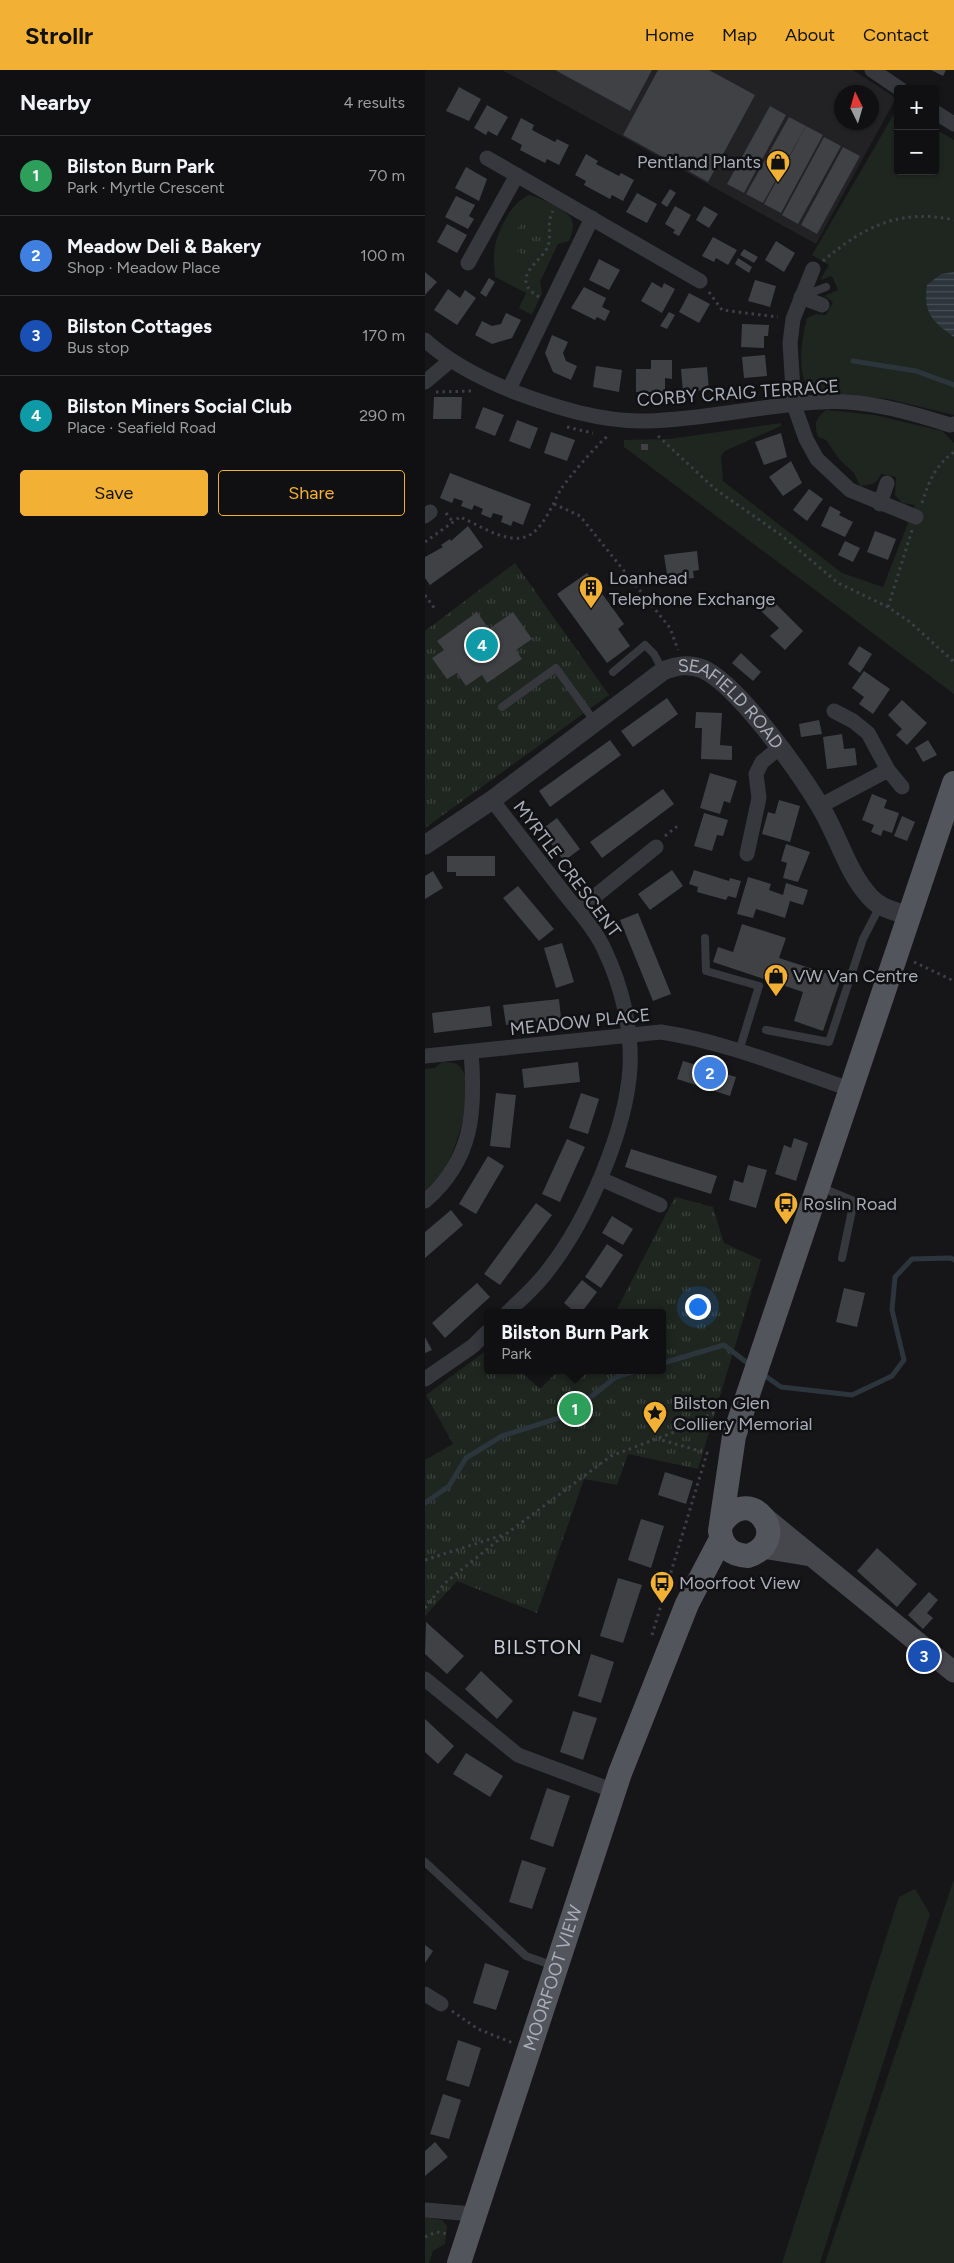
<!DOCTYPE html>
<html lang="en">
<head>
<meta charset="utf-8">
<style>
	:root { --surface:#101012; --page:#1e1e20; --text:#f1f3f6; --muted:#9c9d9f; --line:#303032; --accent:#f2b134 }
	body { margin:0; font-family:Figtree,sans-serif; background:var(--page); color:var(--text) }
	.controls { position:absolute; right:15px; top:15px; display:grid; overflow:hidden; border-radius:5px; box-shadow:0 1px 4px #0004 }
	.controls button { width:45px; height:45px; display:grid; place-items:center; padding:0; border:0; border-bottom:1px solid var(--line); background:var(--surface); color:var(--text); font:25px sans-serif }
	.compass { position:absolute; left:409px; top:15px; width:45px; height:45px; border-radius:50%; background:var(--surface); box-shadow:0 1px 4px #0004; rotate:355deg }
	.you { position:absolute; left:272px; top:1236px; width:18px; height:18px; margin:-12px; border:4px solid #fff; border-radius:50%; background:#1a73e8; box-shadow:0 0 0 8px #1a73e833 }
	.badge { display:grid; place-items:center; width:32px; height:32px; border-radius:50%; background:var(--accent); color:#fff; font-size:16px; font-weight:700 }
	.pin { position:absolute; translate:-50% -50%; border:2px solid #fff; box-shadow:0 1px 5px #0006 }
	.popup { position:absolute; left:59px; top:1239px; width:182px; height:65px; box-sizing:border-box; display:grid; place-content:center; border-radius:5px; background:var(--surface); filter:drop-shadow(0 1px 4px #0005); font-size:16px; white-space:nowrap; color:var(--muted) }
	.popup b { font-size:19px; color:var(--text) }
	.popup::after { content:''; position:absolute; left:50%; top:100%; margin-left:-10px; border:10px solid transparent; border-top-color:var(--surface) }
	.list { margin:0; padding:0; list-style:none }
	h2 { display:flex; justify-content:space-between; align-items:center; height:65px; margin:0; padding:0 20px; font-size:21px }
	h2 small { font-size:16px; font-weight:400; color:var(--muted) }
	.list li { display:grid; grid-template-columns:32px 1fr auto; gap:15px; align-items:center; box-sizing:border-box; height:80px; padding:0 20px; border-top:1px solid var(--line) }
	.list b { display:block; font-size:19px; white-space:nowrap }
	.list p { margin:0; font-size:16px; white-space:nowrap; color:var(--muted) }
	.list em { font-size:16px; font-style:normal; color:var(--muted) }
	.actions { display:flex; gap:10px; padding:15px 20px }
	.actions a { flex:1; padding:11px 0; border:1px solid var(--accent); border-radius:5px; text-align:center; font-size:18px; color:var(--accent) }
	.actions .main { background:var(--accent); color:#111 }
	.map { position:relative; flex:none; width:529px; height:2193px; overflow:hidden }
	header { display:flex; align-items:center; gap:30px; box-sizing:border-box; height:70px; padding:0 25px; background:var(--accent); color:#111 }
	header strong { font-size:24px }
	nav { display:flex; gap:28px; margin-inline-start:auto; font-size:18px }
	main { display:flex }
	aside { flex:1; background:var(--surface) }
	.map>svg:first-child { display:block }
	.built { fill:#222225; fill-rule:evenodd }
	.grass { fill:#1e261f }
	.park { fill:url(#park-tufts) }
	.water { fill:url(#water-rules) }
	.lines { fill:none; stroke-linecap:round; stroke-linejoin:round }
	.stream { stroke:#2c353c; stroke-width:5 }
	.building { fill:#404145 }
	.path { stroke:#3d3f44; stroke-width:3; stroke-dasharray:2.5 4; stroke-linecap:butt }
	.service { stroke:#37383d; stroke-width:8 }
	.minor { stroke:#37383d; stroke-width:15 }
	.tertiary { stroke:#37383d; stroke-width:19 }
	.secondary { stroke:#45474d; stroke-width:21 }
	.primary { stroke:#53555c; stroke-width:24 }
	.labels { text-anchor:middle; dominant-baseline:central; stroke-width:5; stroke-linejoin:round; paint-order:stroke }
	.poi-label { font-size:18px; fill:#a8adb8; stroke:#111113; text-anchor:start }
	.street-label { font-size:18px; fill:#a8adb8; stroke:#111113 }
	.quarter-label { font-size:20px; letter-spacing:1px; fill:#c9ccd4; stroke:#111113 }
</style>
</head>
<body>
<header>
<strong>Strollr</strong>
<nav><a>Home</a><a>Map</a><a>About</a><a>Contact</a></nav>
</header>
<main>
<aside>
<h2>Nearby<small>4 results</small></h2>
<ul class="list">
<li><span class="badge" style="background:#2e9e5b">1</span><div><b>Bilston Burn Park</b><p>Park · Myrtle Crescent</p></div><em>70 m</em></li>
<li><span class="badge" style="background:#3f7fe0">2</span><div><b>Meadow Deli &amp; Bakery</b><p>Shop · Meadow Place</p></div><em>100 m</em></li>
<li><span class="badge" style="background:#1a4fb4">3</span><div><b>Bilston Cottages</b><p>Bus stop</p></div><em>170 m</em></li>
<li><span class="badge" style="background:#0f9aa8">4</span><div><b>Bilston Miners Social Club</b><p>Place · Seafield Road</p></div><em>290 m</em></li>
</ul>
<div class="actions"><a class="main">Save</a><a>Share</a></div>
</aside>
<div class="map">
<svg width="529" height="2193" viewBox="0 0 529 2193">
	<defs>
		<pattern id="park-tufts" width="24" height="20" patternUnits="userSpaceOnUse" patternTransform="scale(1.25)"><rect width="24" height="20" fill="#1e261f"/><path d="M3 7l-1-3M5 7V3M7 7l1-3M15 17l-1-3M17 17v-4M19 17l1-3" fill="none" stroke="#3c433d"/></pattern>
		<pattern id="water-rules" width="6" height="5" patternUnits="userSpaceOnUse" patternTransform="scale(1.25)"><rect width="6" height="5" fill="#2c353c"/><path d="M0 2.5h6" fill="none" stroke="#485056"/></pattern>
	</defs>
	<rect width="100%" height="100%" fill="#161618"/>
	<!-- built -->
	<path class="built" d="M 77,0 L 428,0 L 471,28 L 391,174 ZM 417,22 L 447,22 L 447,52 L 417,52 Z"/>
	<!-- grass -->
	<g class="grass">
		<path d="M 473,37 L 473,101 L 510,101 L 510,59 L 529,70 L 529,345 L 463,329 L 389,323 C 369,308 377,269 382,248 L 391,244 L 401,245 L 408,232 L 399,226 L 413,220 L 407,206 L 395,210 L 404,195 L 387,185 Z"/>
		<path d="M 104,125 C 114,127 140,139 146,148 C 150,155 147,164 144,171 L 133,174 L 115,212 L 117,223 L 107,245 L 94,238 L 101,223 L 70,207 C 70,200 68,191 69,184 C 70,164 86,132 104,125 Z"/>
		<path d="M 401,340 L 450,345 L 517,361 L 529,373 L 529,624 L 199,377 L 199,370 L 244,369 L 356,353 L 356,356 L 300,381 L 296,386 L 298,411 L 417,503 L 458,517 L 490,435 L 477,433 L 470,425 L 471,407 L 456,404 C 452,414 446,415 435,416 L 429,403 L 415,390 L 401,370 L 393,367 C 389,354 390,349 401,340 Z"/>
		<path d="M 17,992 C 20,992 26,992 29,993 C 56,1003 33,1072 24,1091 C 19,1102 8,1112 0,1121 L 0,999 L 10,998 Z"/>
		<polygon points="529,1809 529,2193 400,2193"/>
		<polygon points="490,1819 505,1844 395,2193 357,2193 474,1827"/>
		<polygon points="0,2147 17,2150 22,2156 20,2174 8,2181 4,2193 0,2193"/>
	</g>
	<!-- park -->
	<g class="park">
		<path d="M 102,151 L 121,156 C 120,173 119,180 105,191 C 86,180 80,163 102,151 Z"/>
		<polygon points="90,493 184,625 0,758 0,561"/>
		<polygon points="250,1127 288,1137 299,1173 336,1190 273,1399 203,1384 192,1415 159,1409 112,1543 32,1511 0,1546 0,1390 28,1374 1,1325 62,1280 62,1300 94,1300 115,1319 134,1300 238,1300 238,1243 190,1243"/>
	</g>
	<!-- water -->
	<path class="water" d="M 529,202 L 529,267 C 507,251 498,243 502,215 L 516,204 Z"/>
	<g class="lines">
		<!-- stream -->
		<g class="stream">
			<polyline points="428,291 491,301 529,315"/>
			<polyline points="238,1293 299,1275 325,1295"/>
			<polyline points="336,1303 356,1317 427,1325 467,1306 479,1290 467,1240 470,1207 487,1189 526,1188 529,1190"/>
			<polyline points="0,1433 24,1416 41,1388 77,1366 143,1345 191,1307 214,1300"/>
		</g>
	</g>
	<!-- building -->
	<g class="building">
		<polygon points="130,0 227,0 205,41"/>
		<polygon points="233,0 284,0 330,25 283,112 198,65"/>
		<polygon points="506,0 521,0 518,6"/>
		<polygon points="34,17 56,29 44,51 21,41"/>
		<polygon points="62,35 83,47 72,66 63,61 61,65 49,58"/>
		<polygon points="345,36 361,45 319,123 302,114"/>
		<polygon points="364,47 381,56 338,133 321,124"/>
		<polygon points="96,48 109,55 107,60 130,72 132,69 144,75 134,95 122,89 120,93 95,80 97,75 86,69"/>
		<polygon points="381,56 398,65 356,143 339,134"/>
		<polygon points="399,67 416,76 373,154 357,145"/>
		<polygon points="418,77 435,86 392,164 376,155"/>
		<polygon points="161,84 173,91 171,94 194,106 196,103 209,110 198,131 187,125 185,129 159,115 161,111 150,105"/>
		<polygon points="41,97 62,109 54,131 30,118"/>
		<polygon points="245,119 251,123 242,137 236,133"/>
		<polygon points="212,123 232,134 222,153 201,142"/>
		<polygon points="31,126 50,135 44,146 49,149 43,159 20,147"/>
		<polygon points="250,136 266,145 254,166 248,163 250,160 240,154"/>
		<polygon points="279,136 293,144 284,158 271,150"/>
		<polygon points="22,154 42,165 32,183 12,172"/>
		<polygon points="288,167 312,180 303,195 291,188 289,192 277,186"/>
		<polygon points="351,171 370,183 359,202 340,190"/>
		<polygon points="319,179 333,187 329,193 315,185"/>
		<polygon points="313,188 327,197 324,203 310,194"/>
		<polygon points="174,189 195,200 184,220 164,210"/>
		<polygon points="0,202 12,212 0,225"/>
		<polygon points="64,208 70,212 61,227 55,223"/>
		<polygon points="330,210 351,216 345,237 323,231"/>
		<polygon points="227,212 237,218 239,213 250,219 237,243 216,231"/>
		<polygon points="159,217 181,228 177,237 185,241 180,251 172,247 170,250 146,238"/>
		<polygon points="23,219 35,228 40,220 51,228 32,255 9,240"/>
		<polygon points="264,223 285,234 274,253 254,242"/>
		<polygon points="244,242 250,245 242,259 235,256"/>
		<polygon points="81,243 96,250 87,268 67,274 50,265 57,251 67,256 76,254"/>
		<polygon points="317,254 344,255 343,266 339,266 339,278 316,277"/>
		<polygon points="127,265 143,272 138,283 141,291 152,296 146,310 128,302 120,283"/>
		<polygon points="340,285 342,306 319,308 317,287"/>
		<polygon points="226,290 247,290 247,309 240,308 240,322 211,322 211,299 226,299"/>
		<polygon points="171,296 197,300 194,322 168,317"/>
		<polygon points="282,297 284,320 258,322 256,299"/>
		<polygon points="9,327 37,327 36,349 8,349"/>
		<polygon points="58,337 79,345 70,366 50,358"/>
		<polygon points="92,350 113,358 105,379 84,371"/>
		<polygon points="126,362 150,370 142,391 119,383"/>
		<polygon points="356,363 362,387 339,395 330,372"/>
		<rect x="216" y="374" width="7" height="6"/>
		<polygon points="366,391 377,413 358,426 344,407"/>
		<polygon points="25,403 106,434 98,455 88,451 86,456 76,452 78,446 68,443 66,448 63,447 56,444 58,439 49,435 47,440 36,436 38,431 29,428 27,433 15,428"/>
		<polygon points="384,419 398,429 382,451 368,440"/>
		<polygon points="405,436 416,442 414,445 428,452 420,467 396,456"/>
		<polygon points="43,456 58,477 5,515 0,508 0,487 18,477 16,475 25,469 26,471"/>
		<polygon points="450,461 471,469 463,490 442,482"/>
		<polygon points="420,471 435,478 428,492 413,485"/>
		<polygon points="272,481 274,500 268,501 269,508 251,510 250,503 242,504 239,485"/>
		<polygon points="162,503 199,554 193,559 205,576 182,593 132,524"/>
		<polygon points="347,530 378,561 360,580 345,566 354,558 336,541"/>
		<polygon points="52,542 64,559 88,542 107,569 91,580 97,589 62,613 57,605 41,616 32,603 22,609 7,588 19,580 12,571"/>
		<polygon points="434,576 447,584 435,603 423,594"/>
		<polygon points="316,583 336,602 328,611 307,593"/>
		<polygon points="439,601 465,619 448,644 434,634 439,627 427,618"/>
		<polygon points="242,628 253,644 208,677 196,661"/>
		<polygon points="477,630 502,653 482,675 471,665 477,659 463,645"/>
		<polygon points="271,642 297,643 295,675 307,676 307,690 276,689 277,658 270,658"/>
		<polygon points="394,650 397,664 376,667 374,654"/>
		<polygon points="417,664 419,679 430,678 432,695 402,699 398,667"/>
		<polygon points="185,670 196,685 125,737 114,721"/>
		<polygon points="503,670 512,685 498,692 490,678"/>
		<polygon points="285,703 312,711 305,733 299,731 295,744 275,738"/>
		<polygon points="238,719 249,734 177,788 165,772"/>
		<polygon points="447,724 462,730 459,738 474,743 467,763 458,760 456,766 446,762 449,755 437,750"/>
		<polygon points="354,730 375,736 365,772 337,764 343,742 350,744"/>
		<polygon points="279,743 303,750 298,766 292,765 287,781 269,776"/>
		<polygon points="477,746 490,752 482,771 469,766"/>
		<polygon points="132,748 155,779 139,791 116,760"/>
		<polygon points="361,774 385,782 373,812 358,808 362,793 356,791"/>
		<polygon points="22,786 70,786 70,806 31,806 31,802 22,802"/>
		<polygon points="247,800 258,816 225,840 213,824"/>
		<polygon points="269,800 304,811 305,808 316,811 311,828 303,826 301,830 272,822 273,817 264,814"/>
		<polygon points="8,801 18,818 0,829 0,806"/>
		<polygon points="323,807 346,814 344,820 358,825 361,813 383,820 378,835 365,831 360,848 331,839 328,848 312,844"/>
		<polygon points="93,816 129,859 114,871 78,828"/>
		<polygon points="213,843 246,924 228,931 195,850"/>
		<polygon points="317,854 361,868 354,888 416,908 398,961 369,951 378,922 288,892 293,877 308,882"/>
		<polygon points="137,873 149,912 131,918 119,878"/>
		<polygon points="134,929 136,948 81,955 78,935"/>
		<polygon points="65,936 67,956 9,963 7,943"/>
		<polygon points="258,991 311,1007 305,1026 252,1009"/>
		<polygon points="153,992 155,1012 99,1018 97,999"/>
		<polygon points="71,1023 91,1025 85,1078 65,1076"/>
		<polygon points="156,1023 174,1029 163,1064 144,1058"/>
		<polygon points="369,1068 383,1073 371,1111 350,1104 359,1075 366,1078"/>
		<polygon points="142,1069 160,1077 135,1132 117,1124"/>
		<polygon points="206,1079 292,1106 286,1124 200,1097"/>
		<polygon points="63,1086 79,1096 51,1144 34,1134"/>
		<polygon points="323,1095 342,1100 331,1138 304,1130 309,1110 318,1113"/>
		<polygon points="111,1133 127,1145 75,1215 59,1204"/>
		<polygon points="26,1140 38,1155 0,1188 0,1162"/>
		<polygon points="187,1146 208,1159 198,1175 177,1163"/>
		<polygon points="182,1174 198,1185 176,1218 160,1207"/>
		<polygon points="157,1210 172,1222 156,1243 151,1243 139,1233"/>
		<polygon points="52,1213 65,1227 20,1268 7,1253"/>
		<polygon points="419,1218 440,1223 432,1257 411,1252"/>
		<polygon points="0,1267 7,1280 0,1283"/>
		<polygon points="240,1402 268,1411 261,1434 233,1425"/>
		<polygon points="216,1449 239,1456 226,1498 203,1490"/>
		<polygon points="452,1478 492,1514 472,1537 432,1501"/>
		<polygon points="193,1508 217,1515 198,1573 175,1566"/>
		<polygon points="504,1522 513,1530 502,1543 508,1548 498,1559 483,1545"/>
		<polygon points="1,1552 39,1586 22,1604 0,1584"/>
		<polygon points="166,1584 189,1592 176,1633 153,1626"/>
		<polygon points="56,1601 88,1631 72,1649 40,1619"/>
		<polygon points="148,1641 172,1648 158,1690 135,1682"/>
		<polygon points="0,1649 29,1676 13,1694 0,1682"/>
		<polygon points="41,1683 78,1706 65,1727 28,1704"/>
		<polygon points="122,1718 145,1726 128,1777 105,1769"/>
		<polygon points="97,1790 121,1798 107,1839 84,1832"/>
		<polygon points="0,1875 8,1881 0,1893"/>
		<polygon points="60,1893 84,1901 71,1940 48,1933"/>
		<polygon points="33,1970 56,1978 44,2017 21,2010"/>
		<polygon points="18,2024 36,2030 24,2069 5,2064"/>
		<polygon points="10,2072 23,2087 0,2106 0,2081"/>
	</g>
	<g class="lines">
		<!-- path -->
		<g class="path">
			<path d="M 398,191 C 438,157 475,138 529,150"/>
			<polyline points="284,222 297,240 353,247"/>
			<path d="M 114,227 C 82,208 118,191 123,176 C 127,164 121,153 128,141"/>
			<polyline points="11,322 48,321"/>
			<polyline points="142,357 168,363"/>
			<polyline points="233,366 290,419 356,465 413,513 463,537 485,552 529,592"/>
			<path d="M 497,433 C 504,411 510,396 529,382"/>
			<polyline points="129,434 155,446 245,558 253,580"/>
			<polyline points="21,443 28,452"/>
			<path d="M 0,472 L 35,447 C 52,454 77,471 96,468 C 117,465 127,434 136,419 C 144,407 174,372 184,365"/>
			<polyline points="0,525 10,539"/>
			<polyline points="463,537 487,460"/>
			<polyline points="240,766 255,754"/>
			<polyline points="489,892 529,911"/>
			<polyline points="0,1490 78,1465"/>
			<polyline points="0,1538 20,1513 81,1464 186,1386 260,1358 298,1337"/>
			<polyline points="227,1565 282,1383 233,1369"/>
			<polyline points="27,1941 53,1959 88,1973"/>
			<polyline points="0,2167 11,2162 24,2164"/>
		</g>
		<!-- service -->
		<g class="service">
			<polyline points="377,226 401,217"/>
			<polyline points="188,602 220,575 229,584 238,601"/>
			<polyline points="77,637 131,598 170,652"/>
			<polyline points="280,868 281,901 334,916 314,981"/>
			<polyline points="341,960 404,972 438,869 455,836"/>
			<polyline points="395,1117 429,1131 417,1188"/>
			<polyline points="0,1792 101,1886 129,1896"/>
		</g>
		<!-- minor -->
		<g class="minor">
			<polyline points="447,0 475,19"/>
			<polyline points="510,42 529,54"/>
			<polyline points="62,88 275,211"/>
			<polyline points="43,193 92,105"/>
			<polyline points="388,199 368,249 365,273 369,335 381,369 392,389 425,420 491,447"/>
			<polyline points="376,227 397,235"/>
			<path d="M 0,270 C 26,294 59,310 92,323 C 133,338 177,352 221,351 C 279,350 337,335 395,332 C 439,329 484,342 525,355 L 529,354"/>
			<polyline points="0,312 26,290"/>
			<polyline points="84,319 167,148"/>
			<polyline points="455,434 462,413"/>
			<polyline points="0,446 5,442"/>
			<polyline points="409,641 428,651 443,663 463,700 477,717"/>
			<path d="M 67,730 C 91,761 115,792 139,823 C 153,841 171,860 180,881 C 197,917 207,959 205,998 C 201,1061 162,1150 124,1199 C 113,1215 96,1229 82,1243"/>
			<polyline points="395,736 463,700"/>
			<polyline points="322,784 334,728 331,704 337,692 354,678"/>
			<polyline points="153,840 231,777"/>
			<path d="M 0,986 L 236,962 C 301,972 363,998 425,1019"/>
			<polyline points="176,1109 235,1135"/>
			<path d="M 0,1131 C 48,1090 51,1041 46,982"/>
			<polyline points="0,1309 48,1276 62,1262"/>
			<polyline points="0,1609 93,1685 189,1721"/>
			<polyline points="0,1924 16,1934"/>
			<polyline points="0,2140 49,2144"/>
		</g>
		<!-- tertiary -->
		<path class="tertiary" id="s1" d="M 0,775 L 67,730 L 238,601 C 251,596 263,593 278,599 C 313,615 374,701 395,736 C 413,765 422,803 446,828 C 456,839 470,841 484,846"/>
		<!-- secondary -->
		<g class="secondary">
			<polyline points="339,1447 529,1602"/>
			<polyline points="338,1478 386,1486"/>
		</g>
		<!-- primary -->
		<g class="primary">
			<path d="M 297,1453 C 326,1411 369,1470 323,1486 C 307,1485 297,1478 295,1461 L 309,1366 L 529,713"/>
			<path id="s2" d="M 34,2193 L 195,1703 L 262,1534 L 296,1469"/>
		</g>
	</g>
	<!-- icons -->
	<defs>
		<symbol id="shop-pin" viewBox="-11 -11 22 30"><path d="M0 17L-7.5 6A9.5 9.5 0 1 1 7.5 6Z" fill="#f2b134" stroke="#111113"/><path d="M-5-2.5h2.3a2.7 3.5 0 0 1 5.4 0H5L5.5 6h-11ZM-1.5-2.5h3a1.5 2.3 0 0 0-3 0Z" fill="#111"/></symbol>
		<symbol id="building-pin" viewBox="-11 -11 22 30"><path d="M0 17L-7.5 6A9.5 9.5 0 1 1 7.5 6Z" fill="#f2b134" stroke="#111113"/><path d="M-4-6H4V6H1V3H-1V6H-4ZM-2.5-4.3h1.7v1.8h-1.7ZM.8-4.3h1.7v1.8H.8ZM-2.5-1h1.7V.8h-1.7ZM.8-1h1.7V.8H.8Z" fill="#111"/></symbol>
		<symbol id="bus-pin" viewBox="-11 -11 22 30"><path d="M0 17L-7.5 6A9.5 9.5 0 1 1 7.5 6Z" fill="#f2b134" stroke="#111113"/><path d="M-5-6H5V4H4V6H2V4H-2V6H-4V4H-5ZM-3.5-4V0h7V-4ZM-3.5 1.2v1.5H-2V1.2ZM2 1.2v1.5H3.5V1.2Z" fill="#111"/></symbol>
		<symbol id="sight-pin" viewBox="-11 -11 22 30"><path d="M0 17L-7.5 6A9.5 9.5 0 1 1 7.5 6Z" fill="#f2b134" stroke="#111113"/><path d="M0-6L1.8-2.2L6-1.7L2.9 1.2L3.7 5.4L0 3.3L-3.7 5.4L-2.9 1.2L-6-1.7L-1.8-2.2Z" fill="#111"/></symbol>
	</defs>
	<g fill-rule="evenodd">
		<use href="#shop-pin" x="339" y="78" width="28" height="38"/>
		<use href="#building-pin" x="152" y="504" width="28" height="38"/>
		<use href="#shop-pin" x="337" y="892" width="28" height="38"/>
		<use href="#bus-pin" x="347" y="1120" width="28" height="38"/>
		<use href="#sight-pin" x="216" y="1329" width="28" height="38"/>
		<use href="#bus-pin" x="223" y="1499" width="28" height="38"/>
	</g>
	<g class="labels">
		<!-- poi labels -->
		<g class="poi-label">
			<text x="336" y="92" text-anchor="end">Pentland Plants</text>
			<text x="184" y="508">Loanhead<tspan x="184" dy="21">Telephone Exchange</tspan></text>
			<text x="368" y="906">VW Van Centre</text>
			<text x="378" y="1134">Roslin Road</text>
			<text x="248" y="1333">Bilston Glen<tspan x="248" dy="21">Colliery Memorial</tspan></text>
			<text x="254" y="1513">Moorfoot View</text>
		</g>
		<!-- street labels -->
		<g class="street-label">
			<text transform="translate(313 323) rotate(-4)">CORBY CRAIG TERRACE</text>
			<text stroke="none"><textPath href="#s1" startOffset="378">SEAFIELD ROAD</textPath></text>
			<text transform="translate(142 799) rotate(53)">MYRTLE CRESCENT</text>
			<text transform="translate(155 952) rotate(-6)">MEADOW PLACE</text>
			<text stroke="none"><textPath href="#s2" startOffset="300">MOORFOOT VIEW</textPath></text>
		</g>
		<!-- quarter labels -->
		<g class="quarter-label">
			<text x="113" y="1577">BILSTON</text>
		</g>
	</g>
</svg>
<div class="controls">
<button>+</button>
<button>−</button>
</div>
<svg class="compass" viewBox="-18 -18 36 36"><path d="M0-13l5 13h-10z" fill="#e53935"/><path d="M0 13l5-13h-10z" fill="#9c9d9f"/></svg>
<div class="you"></div>
<div class="pin badge" style="left:150px;top:1339px;background:#2e9e5b">1</div>
<div class="popup"><b>Bilston Burn Park</b>Park</div>
<div class="pin badge" style="left:285px;top:1003px;background:#3f7fe0">2</div>
<div class="pin badge" style="left:499px;top:1586px;background:#1a4fb4">3</div>
<div class="pin badge" style="left:57px;top:575px;background:#0f9aa8">4</div>
</div>
</main>
</body>
</html>
